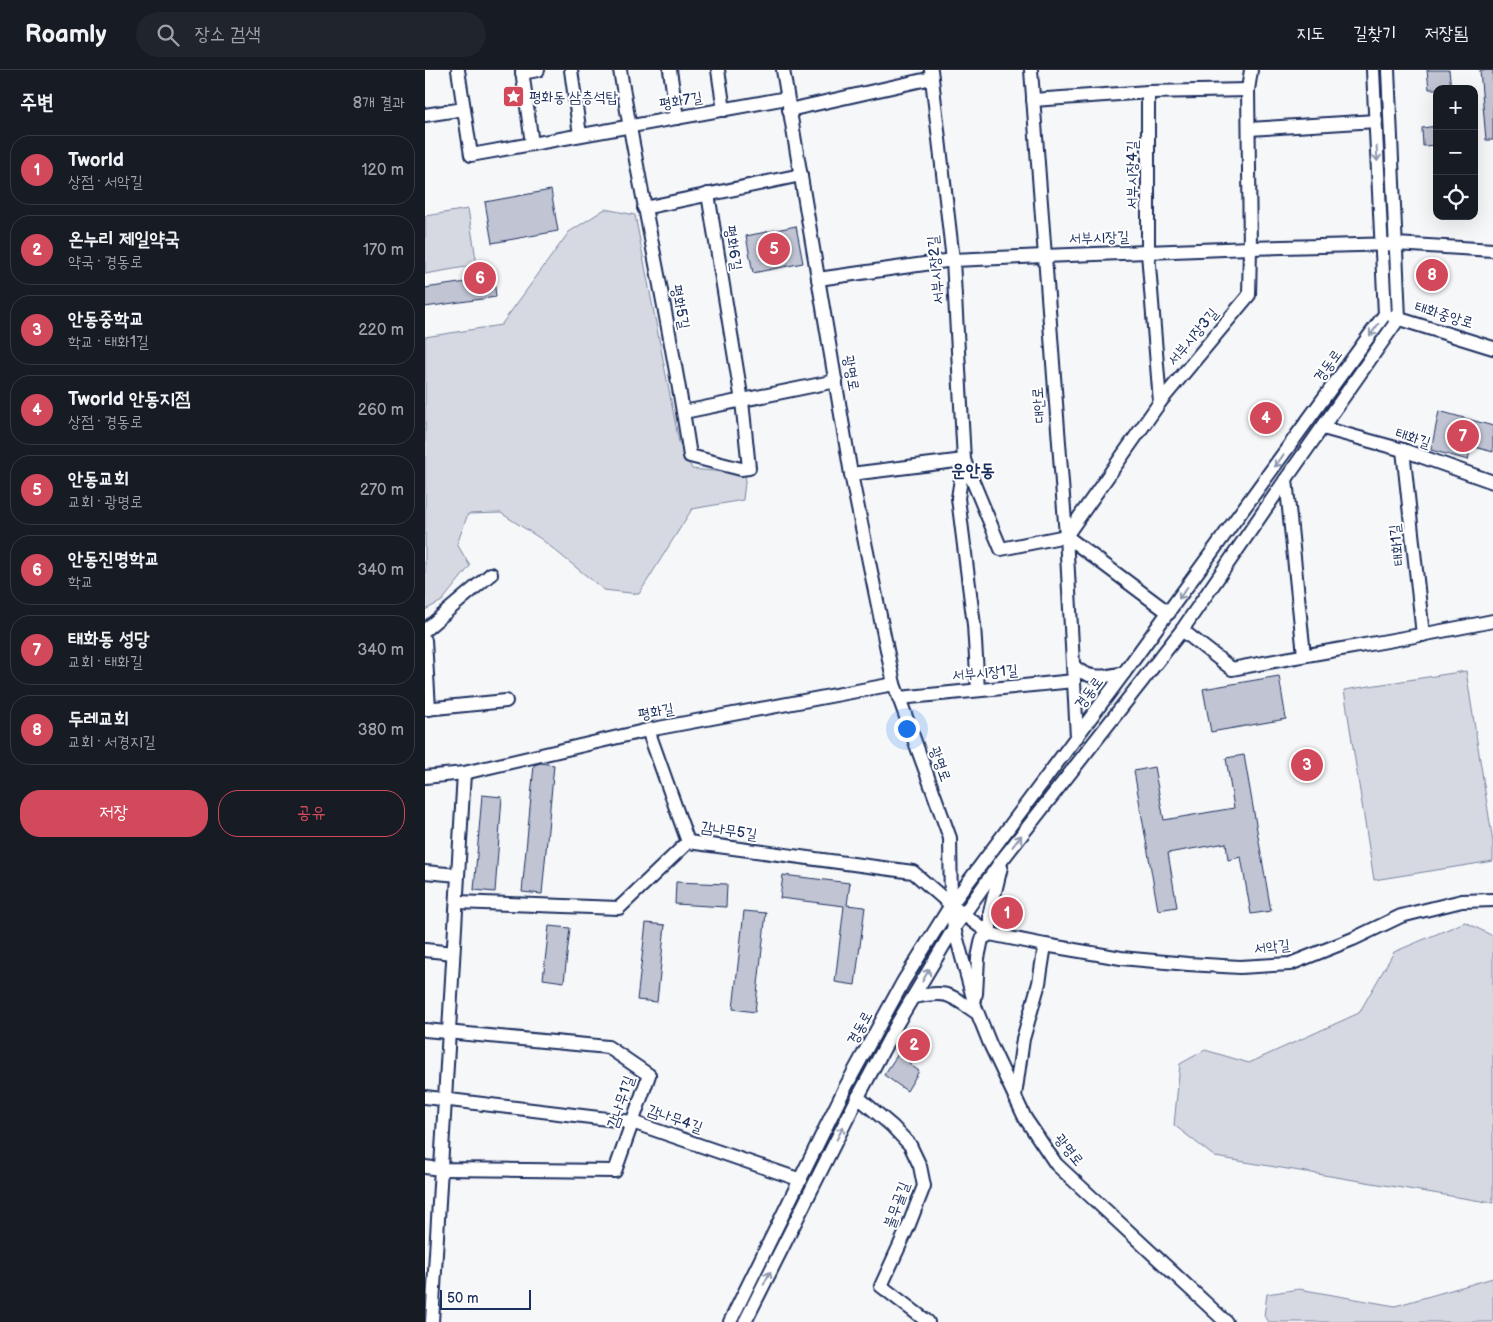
<!DOCTYPE html>
<html lang="ko">
<head>
<meta charset="utf-8">
<style>
	:root { --surface:#171b24; --page:#20242c; --text:#f1f3f6; --muted:#9ea1a6; --line:#363941; --accent:#d1495b }
	body { margin:0; font-family:"Balsamiq Sans","Poor Story",sans-serif; background:var(--page); color:var(--text) }
	.controls { position:absolute; right:15px; top:15px; display:grid; overflow:hidden; border-radius:10px; box-shadow:0 5px 20px #0002 }
	.controls button { width:45px; height:45px; display:grid; place-items:center; padding:0; border:0; border-bottom:1px solid var(--line); background:var(--surface); color:var(--text); font:25px sans-serif }
	.scale { position:absolute; left:15px; bottom:12px; width:91px; box-sizing:border-box; padding-left:5px; border:2px solid #1b2f5e; border-top:0; font-size:14px; line-height:18px; white-space:nowrap; color:#1b2f5e; -webkit-text-stroke:4px #fff; paint-order:stroke }
	.you { position:absolute; left:481px; top:658px; width:18px; height:18px; margin:-12px; border:4px solid #fff; border-radius:50%; background:#1a73e8; box-shadow:0 0 0 8px #1a73e833 }
	.badge { display:grid; place-items:center; width:32px; height:32px; border-radius:50%; background:var(--accent); color:#fff; font-size:16px; font-weight:700 }
	.pin { position:absolute; translate:-50% -50%; border:2px solid #fff; box-shadow:0 1px 5px #0006 }
	.list { margin:0; padding:0; list-style:none }
	h2 { display:flex; justify-content:space-between; align-items:center; height:65px; margin:0; padding:0 20px; font-size:21px }
	h2 small { font-size:16px; font-weight:400; color:var(--muted) }
	.list li { display:grid; grid-template-columns:32px 1fr auto; gap:15px; align-items:center; box-sizing:border-box; height:70px; margin:0 10px 10px; padding:0 10px; border:1px solid var(--line); border-radius:20px }
	.list b { display:block; font-size:19px; white-space:nowrap }
	.list p { margin:0; font-size:16px; white-space:nowrap; color:var(--muted) }
	.list em { font-size:16px; font-style:normal; color:var(--muted) }
	.actions { display:flex; gap:10px; padding:15px 20px }
	.actions a { flex:1; padding:11px 0; border:1px solid var(--accent); border-radius:20px; text-align:center; font-size:18px; color:var(--accent) }
	.actions .main { background:var(--accent); color:#fff }
	.icon { flex:none; width:28px; height:28px; fill:none; stroke:currentColor; stroke-width:2; stroke-linecap:round; stroke-linejoin:round }
	.map { position:relative; flex:none; width:1068px; height:1252px; overflow:hidden }
	header { display:flex; align-items:center; gap:30px; box-sizing:border-box; height:70px; padding:0 25px; background:var(--surface); border-bottom:1px solid var(--line) }
	header strong { font-size:24px }
	nav { display:flex; gap:28px; margin-inline-start:auto; font-size:18px }
	.search { width:350px; height:45px; background:var(--page); display:flex; align-items:center; gap:12px; box-sizing:border-box; padding:0 18px; border-radius:28px; color:var(--muted); font-size:19px }
	main { display:flex }
	aside { flex:1; background:var(--surface) }
	.map>svg:first-child { display:block }
	.green { fill:#d6d9e2; stroke:#7884a0 }
	.building { fill:#c0c4d3; stroke:#1b2f5e }
	.lines { fill:none; stroke-linecap:round; stroke-linejoin:round }
	.minor-casing { stroke:#1b2f5e; stroke-width:16 }
	.minor { stroke:#fff; stroke-width:12 }
	.oneway { stroke:#8d97ae }
	.labels { text-anchor:middle; dominant-baseline:central; stroke-width:4; stroke-linejoin:round; paint-order:stroke }
	.poi-label { font-size:15px; fill:#1b2f5e; stroke:#fff; text-anchor:start }
	.street-label { font-size:15px; fill:#1b2f5e; stroke:#fff }
	.quarter-label { font-size:18px; font-weight:bold; fill:#1b2f5e; stroke:#fff }
</style>
</head>
<body>
<header>
<strong>Roamly</strong>
<div class="search"><svg class="icon" aria-label="search" viewBox="0 0 24 24"><circle cx="10" cy="10" r="6"/><path d="M15 15l6 6"/></svg>장소 검색</div>
<nav><a>지도</a><a>길찾기</a><a>저장됨</a></nav>
</header>
<main>
<aside>
<h2>주변<small>8개 결과</small></h2>
<ul class="list">
<li><span class="badge">1</span><div><b>Tworld</b><p>상점 · 서악길</p></div><em>120 m</em></li>
<li><span class="badge">2</span><div><b>온누리 제일약국</b><p>약국 · 경동로</p></div><em>170 m</em></li>
<li><span class="badge">3</span><div><b>안동중학교</b><p>학교 · 태화1길</p></div><em>220 m</em></li>
<li><span class="badge">4</span><div><b>Tworld 안동지점</b><p>상점 · 경동로</p></div><em>260 m</em></li>
<li><span class="badge">5</span><div><b>안동교회</b><p>교회 · 광명로</p></div><em>270 m</em></li>
<li><span class="badge">6</span><div><b>안동진명학교</b><p>학교</p></div><em>340 m</em></li>
<li><span class="badge">7</span><div><b>태화동 성당</b><p>교회 · 태화길</p></div><em>340 m</em></li>
<li><span class="badge">8</span><div><b>두레교회</b><p>교회 · 서경지길</p></div><em>380 m</em></li>
</ul>
<div class="actions"><a class="main">저장</a><a>공유</a></div>
</aside>
<div class="map">
<svg width="1068" height="1252" viewBox="0 0 1068 1252">
	<rect width="100%" height="100%" fill="#f6f7f9"/>
	<filter id="ink" filterUnits="userSpaceOnUse"><feTurbulence type="fractalNoise" baseFrequency=".02" numOctaves="2"/><feDisplacementMap in="SourceGraphic" scale="10" xChannelSelector="R" yChannelSelector="G"/><feConvolveMatrix kernelMatrix="1 2 1 2 8 2 1 2 1" color-interpolation-filters="sRGB"/></filter>
	<g filter="url(#ink)">
		<!-- green -->
		<g class="green">
			<polygon points="43,139 52,195 0,204 0,146"/>
			<polygon points="180,139 210,145 254,372 267,399 321,404 318,430 267,439 214,524 179,520 116,469 76,443 43,444 32,474 45,496 17,531 0,540 0,267 76,255 144,162"/>
			<polygon points="1041,601 1068,772 1068,791 949,810 919,620"/>
			<polygon points="1040,852 1068,866 1068,1133 790,1087 749,1055 755,994 780,980 824,993 934,943 969,882"/>
			<polygon points="1068,1208 1068,1252 844,1252 839,1246 842,1224 874,1219 970,1236"/>
		</g>
		<!-- building -->
		<g class="building">
			<polygon points="1002,0 1024,0 1026,19 1004,19"/>
			<polygon points="1055,0 1068,0 1068,70 1061,70"/>
			<polygon points="1012,56 1012,75 998,76 997,58"/>
			<polygon points="126,120 133,161 67,173 60,132"/>
			<polygon points="371,156 378,193 328,203 321,166"/>
			<polygon points="69,208 71,227 0,237 0,218"/>
			<polygon points="1014,341 1068,356 1068,382 1046,376 1043,390 1006,380"/>
			<polygon points="854,606 861,649 786,662 778,619"/>
			<polygon points="819,685 846,841 826,844 816,787 803,790 801,773 743,783 752,837 733,840 709,701 729,697 739,750 809,738 801,688"/>
			<polygon points="116,693 129,695 117,824 97,822 109,695"/>
			<polygon points="57,725 77,727 70,822 49,820"/>
			<polygon points="358,805 425,813 422,835 440,837 430,915 410,912 419,836 355,828"/>
			<polygon points="251,812 302,814 301,837 250,834"/>
			<polygon points="319,841 341,843 330,942 308,939"/>
			<polygon points="221,853 240,855 232,932 212,930"/>
			<polygon points="124,856 145,858 139,912 118,909"/>
			<polygon points="484,960 501,969 484,994 494,1001 482,1021 459,1005 473,984"/>
		</g>
		<g class="lines">
			<defs>
				<g id="minor">
					<polyline points="33,0 46,85 362,28"/>
					<polyline points="97,0 107,74"/>
					<polyline points="146,0 155,65"/>
					<path d="M 195,0 C 216,129 246,257 265,386 L 316,399 L 324,398 L 317,331 L 283,124"/>
					<polyline points="245,0 252,48"/>
					<polyline points="293,0 299,40"/>
					<polyline points="358,0 426,404 469,614 525,768 526,835 529,858 551,939 565,974 600,1048 631,1094 801,1252"/>
					<polyline points="506,0 528,190 539,390 576,479 641,466"/>
					<polyline points="606,0 641,466 652,667"/>
					<polyline points="97,3 113,0"/>
					<polyline points="723,22 723,183 735,332"/>
					<polyline points="608,30 723,22 823,20"/>
					<polyline points="364,40 507,8"/>
					<polyline points="0,45 39,39"/>
					<polyline points="824,59 951,51"/>
					<polyline points="219,138 376,105"/>
					<polyline points="393,209 528,190 619,186 825,178 971,174 1068,180"/>
					<polyline points="968,247 1068,278"/>
					<polyline points="259,342 411,311"/>
					<polyline points="898,358 978,380 1068,412"/>
					<polyline points="978,380 998,565"/>
					<polyline points="426,404 539,390 533,428 549,555 553,620"/>
					<polyline points="861,409 879,585"/>
					<polyline points="641,466 735,332 824,225 825,178 823,20 826,0"/>
					<polyline points="641,466 744,543"/>
					<polyline points="0,560 66,504"/>
					<path d="M 757,560 L 807,599 C 894,582 981,569 1068,551"/>
					<polyline points="0,570 4,639"/>
					<path d="M 648,595 C 663,611 680,607 699,603"/>
					<polyline points="474,628 649,611"/>
					<polyline points="0,639 81,631"/>
					<polyline points="223,660 263,772"/>
					<polyline points="0,707 39,703 223,660 469,614"/>
					<polyline points="0,802 33,805"/>
					<polyline points="32,832 194,838 263,772 488,802 526,835 565,864 620,875 696,888 763,894 815,897 865,894 928,869 976,846 1037,831 1068,830"/>
					<polyline points="0,880 28,883"/>
					<polyline points="551,924 553,888 557,869 565,864 565,842 576,797"/>
					<path d="M 488,927 C 523,920 524,924 552,943"/>
					<polyline points="0,960 183,977 224,1005 190,1101 16,1099 0,1097"/>
					<polyline points="590,1026 598,969 614,913 620,875"/>
					<polyline points="0,1027 207,1052 376,1110"/>
					<polyline points="433,1027 467,1056 485,1075 495,1096 499,1116 483,1157 456,1216 503,1252"/>
					<polyline points="7,1252 39,703"/>
					<polyline points="305,1252 420,1018 478,912 526,835 699,603 960,244 948,0"/>
					<polyline points="320,1252 433,1027 473,952 529,858 577,790 757,560 861,409 974,248 963,0"/>
				</g>
			</defs>
			<!-- minor casing -->
			<use href="#minor" class="minor-casing"/>
			<!-- minor -->
			<use href="#minor" class="minor"/>
		</g>
		<!-- one-way arrows -->
		<defs><path id="oneway-shaft" d="M-6 0H5M1.5-3L5.5 0L1.5 3" fill="none" stroke-width="1.6" stroke-linecap="round" stroke-linejoin="round" transform="scale(1.25)"/></defs>
		<g class="oneway">
			<use href="#oneway-shaft" transform="translate(952 84) rotate(87)"/>
			<use href="#oneway-shaft" transform="translate(949 260) rotate(126)"/>
			<use href="#oneway-shaft" transform="translate(854 391) rotate(126)"/>
			<use href="#oneway-shaft" transform="translate(758 523) rotate(126)"/>
			<use href="#oneway-shaft" transform="translate(592 771) rotate(-52)"/>
			<use href="#oneway-shaft" transform="translate(501 905) rotate(-60)"/>
			<use href="#oneway-shaft" transform="translate(415 1063) rotate(-63)"/>
			<use href="#oneway-shaft" transform="translate(342 1208) rotate(-63)"/>
		</g>
	</g>
	<!-- icons -->
	<defs>
		<symbol id="sight-square" viewBox="-11 -11 22 22"><rect x="-9" y="-9" width="18" height="18" rx="4" fill="#d1495b" stroke="#fff"/><path d="M0-6L1.8-2.2L6-1.7L2.9 1.2L3.7 5.4L0 3.3L-3.7 5.4L-2.9 1.2L-6-1.7L-1.8-2.2Z" fill="#fff"/></symbol>
	</defs>
	<g fill-rule="evenodd">
		<use href="#sight-square" x="76" y="14" width="25" height="25"/>
	</g>
	<g class="labels">
		<!-- poi labels -->
		<g class="poi-label">
			<text x="104" y="27">평화동 삼층석탑</text>
		</g>
		<!-- street labels -->
		<g class="street-label">
			<text transform="translate(256 31) rotate(-10)">평화7길</text>
			<text transform="translate(707 105) rotate(-90)">서부시장4길</text>
			<text transform="translate(674 168) rotate(-2)">서부시장길</text>
			<text transform="translate(308 178) rotate(81)">평화6길</text>
			<text transform="translate(511 200) rotate(-95)">서부시장2길</text>
			<text transform="translate(255 237) rotate(79)">평화5길</text>
			<text transform="translate(1019 245) rotate(17)">태화중앙로</text>
			<text transform="translate(768 267) rotate(-50)">서부시장3길</text>
			<text transform="translate(903 296) rotate(-54)">경동로</text>
			<text transform="translate(426 303) rotate(80)">광명로</text>
			<text transform="translate(614 335) rotate(-94)">대안로</text>
			<text transform="translate(988 368) rotate(18)">태화길</text>
			<text transform="translate(972 475) rotate(-96)">태화1길</text>
			<text transform="translate(560 603) rotate(-5)">서부시장1길</text>
			<text transform="translate(664 623) rotate(-53)">경동로</text>
			<text transform="translate(231 642) rotate(-11)">평화길</text>
			<text transform="translate(515 694) rotate(70)">광명로</text>
			<text transform="translate(304 761) rotate(8)">감나무5길</text>
			<text transform="translate(847 877) rotate(-7)">서악길</text>
			<text transform="translate(435 958) rotate(-61)">경동로</text>
			<text transform="translate(196 1032) rotate(-71)">감나무1길</text>
			<text transform="translate(250 1049) rotate(19)">감나무4길</text>
			<text transform="translate(644 1080) rotate(51)">광명로</text>
			<text transform="translate(472 1135) rotate(-70)">불무골길</text>
		</g>
		<!-- quarter labels -->
		<g class="quarter-label">
			<text x="548" y="400">운안동</text>
		</g>
	</g>
</svg>
<div class="controls">
<button>+</button>
<button>−</button>
<button><svg class="icon" aria-label="locate" viewBox="0 0 24 24"><circle cx="12" cy="12" r="6"/><path d="M12 2v4M12 18v4M2 12h4M18 12h4"/></svg></button>
</div>
<div class="scale">50 m</div>
<div class="you"></div>
<div class="pin badge" style="left:582px;top:843px">1</div>
<div class="pin badge" style="left:489px;top:975px">2</div>
<div class="pin badge" style="left:882px;top:695px">3</div>
<div class="pin badge" style="left:841px;top:348px">4</div>
<div class="pin badge" style="left:349px;top:179px">5</div>
<div class="pin badge" style="left:55px;top:208px">6</div>
<div class="pin badge" style="left:1038px;top:366px">7</div>
<div class="pin badge" style="left:1007px;top:205px">8</div>
</div>
</main>
</body>
</html>
